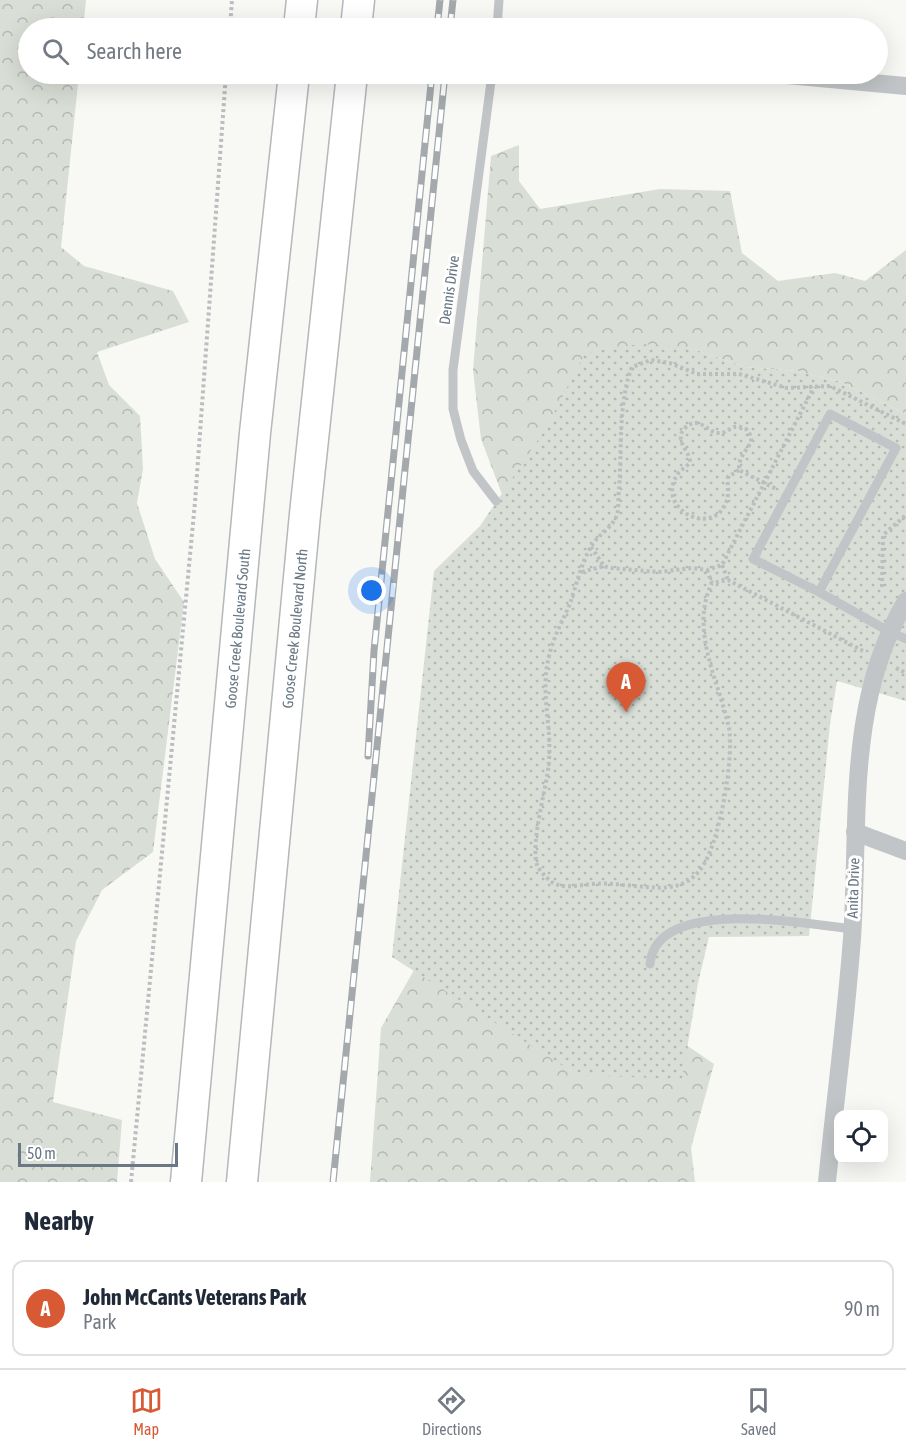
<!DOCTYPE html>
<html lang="en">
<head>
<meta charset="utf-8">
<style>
	:root { --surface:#fff; --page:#f2f2f3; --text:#1f2937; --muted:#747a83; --line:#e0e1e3; --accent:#d75a35 }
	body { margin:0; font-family:"Asap Condensed",sans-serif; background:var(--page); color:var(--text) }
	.controls { position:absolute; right:18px; bottom:18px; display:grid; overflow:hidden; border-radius:12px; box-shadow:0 6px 24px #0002 }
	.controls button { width:54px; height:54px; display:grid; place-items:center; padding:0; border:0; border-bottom:2px solid var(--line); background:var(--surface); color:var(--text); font:30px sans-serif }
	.scale { position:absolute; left:18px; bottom:15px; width:160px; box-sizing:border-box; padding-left:6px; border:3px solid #697884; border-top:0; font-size:16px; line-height:21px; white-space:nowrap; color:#697884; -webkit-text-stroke:4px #fff; paint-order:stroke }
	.you { position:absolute; left:372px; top:591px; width:21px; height:21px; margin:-15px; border:4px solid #fff; border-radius:50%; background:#1a73e8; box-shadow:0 0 0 9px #1a73e833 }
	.badge { display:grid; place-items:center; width:39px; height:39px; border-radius:50%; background:var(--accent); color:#fff; font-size:20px; font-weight:700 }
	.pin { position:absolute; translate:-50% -50px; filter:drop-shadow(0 2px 3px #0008) }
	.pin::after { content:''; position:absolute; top:32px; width:21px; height:18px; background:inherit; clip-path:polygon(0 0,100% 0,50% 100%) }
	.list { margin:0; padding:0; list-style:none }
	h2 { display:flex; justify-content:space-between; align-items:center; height:78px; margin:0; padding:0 24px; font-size:26px }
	h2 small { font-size:20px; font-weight:400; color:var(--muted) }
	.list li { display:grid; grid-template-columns:39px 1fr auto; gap:18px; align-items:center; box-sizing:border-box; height:96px; margin:0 12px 12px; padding:0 12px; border:2px solid var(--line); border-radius:12px }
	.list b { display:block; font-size:22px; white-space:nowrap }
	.list p { margin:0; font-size:20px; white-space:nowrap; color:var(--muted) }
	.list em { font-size:20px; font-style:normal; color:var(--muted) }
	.icon { flex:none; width:33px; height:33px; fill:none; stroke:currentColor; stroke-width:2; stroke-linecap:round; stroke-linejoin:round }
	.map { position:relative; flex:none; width:906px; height:1182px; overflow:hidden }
	.search { position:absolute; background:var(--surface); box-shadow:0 6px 24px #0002; left:18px; right:18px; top:18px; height:66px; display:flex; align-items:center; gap:15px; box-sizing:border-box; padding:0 21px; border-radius:33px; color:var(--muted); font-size:22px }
	.sheet { height:186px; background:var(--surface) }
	nav { display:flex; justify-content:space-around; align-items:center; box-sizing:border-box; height:84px; border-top:2px solid var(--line); background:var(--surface); font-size:16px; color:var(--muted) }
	nav a { display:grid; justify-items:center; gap:3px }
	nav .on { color:var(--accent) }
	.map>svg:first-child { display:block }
	.forest { fill:url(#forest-crowns) }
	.park { fill:url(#park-dots) }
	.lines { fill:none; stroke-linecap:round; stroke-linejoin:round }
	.trunk-casing { stroke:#b4b8bb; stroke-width:33 }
	.path { stroke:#bbbec0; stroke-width:4; stroke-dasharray:3 3; stroke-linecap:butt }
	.service { stroke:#c1c5c8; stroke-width:9 }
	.minor { stroke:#c1c5c8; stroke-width:18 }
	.trunk { stroke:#fff; stroke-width:30 }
	.rail-casing { stroke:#a3a9ad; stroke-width:7 }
	.rail { stroke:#fff; stroke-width:4.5; stroke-dasharray:14; stroke-linecap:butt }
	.labels { text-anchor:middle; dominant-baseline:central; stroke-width:6; stroke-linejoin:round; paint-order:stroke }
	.street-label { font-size:15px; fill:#697884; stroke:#fff }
</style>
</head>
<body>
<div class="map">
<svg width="906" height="1182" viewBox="0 0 906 1182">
	<defs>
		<pattern id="forest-crowns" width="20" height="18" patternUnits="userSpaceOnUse" patternTransform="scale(1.5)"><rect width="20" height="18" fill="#d9ded6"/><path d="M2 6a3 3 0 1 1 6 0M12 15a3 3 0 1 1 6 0" fill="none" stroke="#b4b9b3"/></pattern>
		<pattern id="park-dots" width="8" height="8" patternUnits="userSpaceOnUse" patternTransform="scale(1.5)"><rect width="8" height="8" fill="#d9ded6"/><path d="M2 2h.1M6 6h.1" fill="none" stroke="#b4b9b3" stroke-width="1.8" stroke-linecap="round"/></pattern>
	</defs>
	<rect width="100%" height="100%" fill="#f8f8f5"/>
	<!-- forest -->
	<g class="forest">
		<polygon points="0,0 86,0 83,28 28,28 28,74 79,74 61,247 84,266 173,291 189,322 97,352 109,385 140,416 143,469 137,503 155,559 184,602 153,852 102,890 76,941 53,1102 122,1120 117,1182 0,1182"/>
		<polygon points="519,145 519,181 540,209 660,189 730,191 742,253 778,281 835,273 865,281 906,250 906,414 841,382 797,371 745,367 687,347 506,505 481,439 473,370 491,156"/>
		<polygon points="425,951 673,1036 714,1064 691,1148 695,1182 370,1182 381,1028"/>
	</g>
	<!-- park -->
	<polygon class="park" points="640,344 687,347 745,367 797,371 841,382 906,414 906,701 837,681 830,724 809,936 709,937 698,983 682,1079 577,1075 392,957 434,571 480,526 546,428 585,353"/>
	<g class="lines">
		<defs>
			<g id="trunk">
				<polyline points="299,28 302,0"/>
				<polyline points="356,28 359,0"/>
				<path id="s1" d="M 186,1182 L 255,433 L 294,74"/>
				<path id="s2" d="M 242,1182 L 305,514 L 352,74"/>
			</g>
		</defs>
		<!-- trunk casing -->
		<use href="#trunk" class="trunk-casing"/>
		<!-- path -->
		<g class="path">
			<polyline points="230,28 232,0"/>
			<path d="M 739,470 L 728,477 C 727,485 729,493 727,500 C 715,539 655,510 677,475 C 680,470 687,467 690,462 C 690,451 673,440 685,428 C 700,414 708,434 719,433 C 731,433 731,422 746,429 C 761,446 738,448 739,470 L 776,489"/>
			<polyline points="591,547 604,566 610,568 658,572 692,568 707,570 722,565 814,387"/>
			<polyline points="722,565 728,580"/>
			<polyline points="707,570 712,583"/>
			<polyline points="582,572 604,566"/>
			<polyline points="882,587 883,535 906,515"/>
			<path d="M 863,651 L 728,580 L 712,583 C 689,630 719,681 729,728 C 734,759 720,838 704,864 C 685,896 654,887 623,885 C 613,884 603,883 593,884 C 578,885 563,890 550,881 C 546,877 539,870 537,865 C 530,842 547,788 549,761 C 552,719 537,686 553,643 C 557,630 564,618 569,606 C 576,588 581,562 592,545 C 598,535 613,527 617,515 C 619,508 618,497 619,490 C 622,451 618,402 632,367 L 651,360 L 670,363 L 697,374 L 739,374 L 787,388 L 830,386 L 906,424"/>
			<polyline points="896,668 906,673"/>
			<polyline points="131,1182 195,502 226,74"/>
		</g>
		<!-- service -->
		<g class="service">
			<polyline points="497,28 499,0"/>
			<polyline points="492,74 453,370 453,409 461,440 473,471 496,501"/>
			<polyline points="819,592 896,448 830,414 753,559 819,592 890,632 906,639"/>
			<path d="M 650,964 C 656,895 806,924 852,929"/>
		</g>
		<!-- minor -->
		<g class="minor">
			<polyline points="776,74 906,86"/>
			<polyline points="855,832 906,851"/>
			<path d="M 827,1182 C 835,1101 846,1019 852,938 C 860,824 845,704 906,601"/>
		</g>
		<!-- trunk -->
		<use href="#trunk" class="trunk"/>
		<defs>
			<g id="rail">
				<polyline points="437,28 440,0"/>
				<polyline points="450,28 453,0"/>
				<polyline points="368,756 374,651 432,74"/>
				<polyline points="333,1182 445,74"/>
			</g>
		</defs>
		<!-- rail casing -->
		<use href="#rail" class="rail-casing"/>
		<!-- rail -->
		<use href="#rail" class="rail"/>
	</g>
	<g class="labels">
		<!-- street labels -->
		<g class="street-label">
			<text transform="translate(449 290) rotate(-82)">Dennis Drive</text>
			<text stroke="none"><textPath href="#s1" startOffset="556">Goose Creek Boulevard South</textPath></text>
			<text stroke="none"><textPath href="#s2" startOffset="556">Goose Creek Boulevard North</textPath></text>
			<text transform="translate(853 888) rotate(-88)">Anita Drive</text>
		</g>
	</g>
</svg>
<div class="controls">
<button><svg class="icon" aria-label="locate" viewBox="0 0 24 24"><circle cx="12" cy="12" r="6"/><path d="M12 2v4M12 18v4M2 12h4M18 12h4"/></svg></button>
</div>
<div class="scale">50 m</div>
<div class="you"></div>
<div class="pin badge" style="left:626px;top:712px">A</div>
<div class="search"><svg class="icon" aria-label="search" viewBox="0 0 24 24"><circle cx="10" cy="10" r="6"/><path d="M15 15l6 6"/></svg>Search here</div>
</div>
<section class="sheet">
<h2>Nearby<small></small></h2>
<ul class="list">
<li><span class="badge">A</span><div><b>John McCants Veterans Park</b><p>Park</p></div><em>90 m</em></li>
</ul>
</section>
<nav>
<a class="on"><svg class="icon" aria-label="map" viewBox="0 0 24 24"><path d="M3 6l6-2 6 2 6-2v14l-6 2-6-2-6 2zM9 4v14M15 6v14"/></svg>Map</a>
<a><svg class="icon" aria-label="directions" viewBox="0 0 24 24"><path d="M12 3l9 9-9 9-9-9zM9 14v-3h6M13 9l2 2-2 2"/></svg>Directions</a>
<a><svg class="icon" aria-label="saved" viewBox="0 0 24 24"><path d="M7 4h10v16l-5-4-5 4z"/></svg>Saved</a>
</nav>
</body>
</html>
